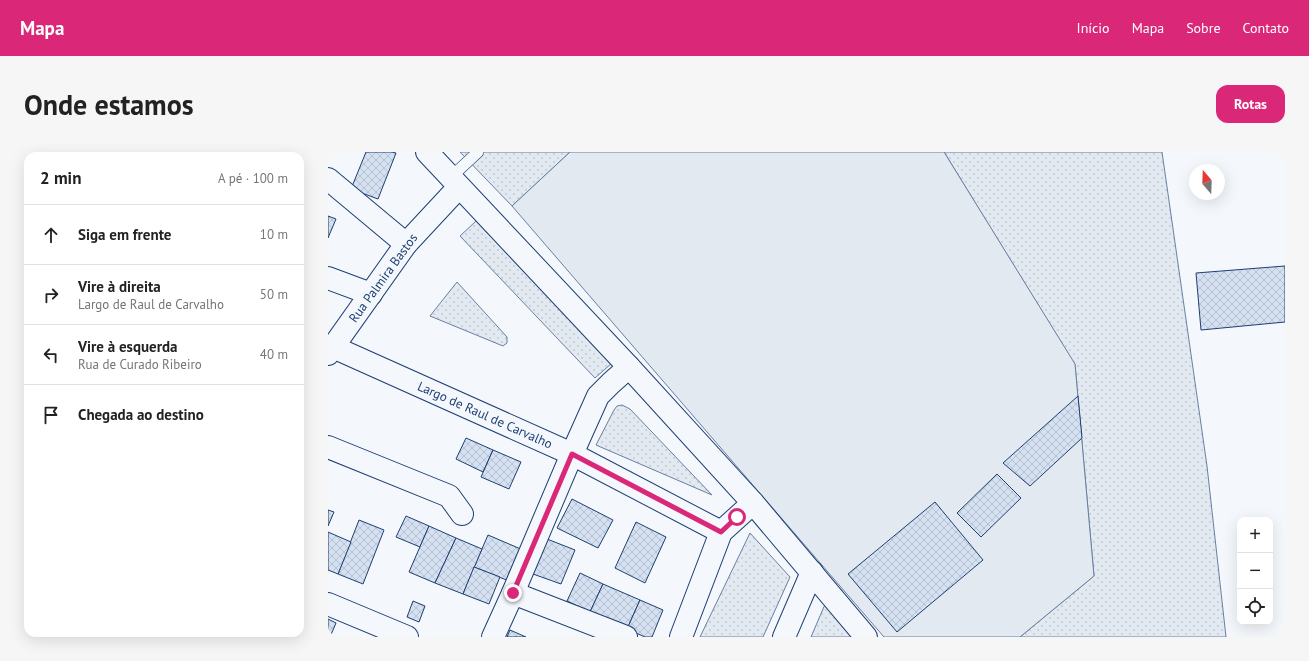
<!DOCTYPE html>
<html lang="pt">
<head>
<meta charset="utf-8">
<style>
	:root { --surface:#fff; --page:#f6f6f6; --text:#222; --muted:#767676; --line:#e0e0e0; --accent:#db2777 }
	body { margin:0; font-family:"PT Sans",sans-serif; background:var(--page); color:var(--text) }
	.controls { position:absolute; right:12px; bottom:12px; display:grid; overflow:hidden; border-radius:8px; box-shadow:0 4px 16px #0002 }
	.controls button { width:36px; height:36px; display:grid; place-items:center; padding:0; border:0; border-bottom:1px solid var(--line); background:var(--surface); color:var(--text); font:20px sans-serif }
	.compass { position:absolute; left:861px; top:12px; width:36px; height:36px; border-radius:50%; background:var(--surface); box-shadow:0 4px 16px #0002; rotate:341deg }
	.stop { position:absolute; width:12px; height:12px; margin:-9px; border:3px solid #db2777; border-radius:50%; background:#fff }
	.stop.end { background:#db2777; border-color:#fff; box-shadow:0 1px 4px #0008 }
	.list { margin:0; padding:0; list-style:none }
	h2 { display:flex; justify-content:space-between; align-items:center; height:52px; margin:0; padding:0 16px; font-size:17px }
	h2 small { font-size:13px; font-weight:400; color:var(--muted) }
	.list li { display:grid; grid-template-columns:26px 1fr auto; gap:12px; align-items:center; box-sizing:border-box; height:60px; padding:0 16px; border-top:1px solid var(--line) }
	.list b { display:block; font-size:15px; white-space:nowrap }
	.list p { margin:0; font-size:13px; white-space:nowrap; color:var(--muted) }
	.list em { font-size:13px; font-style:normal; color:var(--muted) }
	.icon { flex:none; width:22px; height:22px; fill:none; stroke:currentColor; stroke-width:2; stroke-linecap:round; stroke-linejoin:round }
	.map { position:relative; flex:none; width:957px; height:485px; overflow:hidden; border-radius:12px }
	header { display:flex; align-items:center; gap:24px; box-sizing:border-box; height:56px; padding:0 20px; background:var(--accent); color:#fff }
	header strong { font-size:19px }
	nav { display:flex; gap:22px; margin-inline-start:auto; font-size:14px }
	.intro { display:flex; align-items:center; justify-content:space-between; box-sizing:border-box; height:96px; padding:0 24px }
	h1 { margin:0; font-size:28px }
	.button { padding:10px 18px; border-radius:12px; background:var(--accent); color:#fff; font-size:14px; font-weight:700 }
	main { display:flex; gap:24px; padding:0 24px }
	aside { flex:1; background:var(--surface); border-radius:12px; box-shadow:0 4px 16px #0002 }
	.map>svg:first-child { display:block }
	.grass { fill:url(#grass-dots); stroke:#687fa3 }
	.pitch { fill:#e3e9f0; stroke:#687fa3 }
	.building { fill:url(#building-cross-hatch); stroke:#1d3f73 }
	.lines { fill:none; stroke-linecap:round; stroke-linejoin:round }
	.lane-casing { stroke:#1d3f73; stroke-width:12 }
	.street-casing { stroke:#1d3f73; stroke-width:24 }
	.secondary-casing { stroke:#1d3f73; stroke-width:24 }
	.lane { stroke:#f4f7fb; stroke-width:11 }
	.street { stroke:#f4f7fb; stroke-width:22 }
	.secondary { stroke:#f4f7fb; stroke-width:22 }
	.route { stroke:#db2777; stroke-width:5 }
	.labels { text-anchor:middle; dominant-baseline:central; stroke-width:3; stroke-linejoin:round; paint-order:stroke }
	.street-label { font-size:13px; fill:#1d3f73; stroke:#f4f7fb }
</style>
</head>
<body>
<header>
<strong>Mapa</strong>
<nav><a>Início</a><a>Mapa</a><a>Sobre</a><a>Contato</a></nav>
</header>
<div class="intro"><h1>Onde estamos</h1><a class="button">Rotas</a></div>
<main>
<aside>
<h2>2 min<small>A pé · 100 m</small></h2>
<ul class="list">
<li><svg class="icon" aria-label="ahead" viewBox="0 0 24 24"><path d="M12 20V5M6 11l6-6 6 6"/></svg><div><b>Siga em frente</b></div><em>10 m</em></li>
<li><svg class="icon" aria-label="right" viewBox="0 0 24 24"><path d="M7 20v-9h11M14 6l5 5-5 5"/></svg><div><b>Vire à direita</b><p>Largo de Raul de Carvalho</p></div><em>50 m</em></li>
<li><svg class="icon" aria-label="left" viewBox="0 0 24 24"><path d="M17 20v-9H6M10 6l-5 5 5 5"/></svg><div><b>Vire à esquerda</b><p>Rua de Curado Ribeiro</p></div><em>40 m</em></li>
<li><svg class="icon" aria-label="arrive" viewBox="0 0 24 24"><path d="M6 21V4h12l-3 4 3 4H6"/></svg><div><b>Chegada ao destino</b></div></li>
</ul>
</aside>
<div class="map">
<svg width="957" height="485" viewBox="0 0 957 485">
	<defs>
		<pattern id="grass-dots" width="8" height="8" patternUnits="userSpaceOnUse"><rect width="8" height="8" fill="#e3e9f0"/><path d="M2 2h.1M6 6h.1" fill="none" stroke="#c2c9d1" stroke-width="1.8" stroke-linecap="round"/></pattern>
		<pattern id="building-cross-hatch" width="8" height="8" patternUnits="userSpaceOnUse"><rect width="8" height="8" fill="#d5e0f0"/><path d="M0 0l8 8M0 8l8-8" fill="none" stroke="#b6c1d1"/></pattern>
	</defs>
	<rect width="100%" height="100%" fill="#f4f7fb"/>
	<!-- grass -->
	<g class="grass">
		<polygon points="132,0 242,0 184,54"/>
		<polygon points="616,0 834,0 879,314 898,485 692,485 766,424 747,213"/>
		<polygon points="148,69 284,211 267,226 132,84"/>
		<polygon points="129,130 179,185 179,191 175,194 102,164"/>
		<polygon points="294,253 302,257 384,343 268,293 286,258 289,254"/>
		<polygon points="422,381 462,425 435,485 372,485"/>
		<polygon points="498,450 526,485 483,485"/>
	</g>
	<!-- pitch -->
	<polygon class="pitch" points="242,0 616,0 747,212 766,424 692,485 556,485 184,54"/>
	<!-- building -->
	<g class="building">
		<polygon points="38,0 64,0 68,1 50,47 23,37"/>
		<polygon points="0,64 8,67 0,86"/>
		<polygon points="957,114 957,170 873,178 868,121"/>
		<polygon points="750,244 754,286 702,334 675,311"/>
		<polygon points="138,286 165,298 155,320 128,307"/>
		<polygon points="165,298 193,310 181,337 153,325"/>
		<polygon points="669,322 693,346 653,385 629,361"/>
		<polygon points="244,347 285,368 270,396 229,376"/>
		<polygon points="607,350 655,408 569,480 520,422"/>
		<polygon points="0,358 6,360 0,374"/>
		<polygon points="78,364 101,374 92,395 68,385"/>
		<polygon points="31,368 56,378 35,432 10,422"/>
		<polygon points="308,370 338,385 317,431 287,416"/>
		<polygon points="101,374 128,386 107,431 81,420"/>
		<polygon points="0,380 23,390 10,422 0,418"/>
		<polygon points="160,383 195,398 181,429 146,415"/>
		<polygon points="128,386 154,397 135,442 107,431"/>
		<polygon points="219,387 247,398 233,432 205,422"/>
		<polygon points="146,415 172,425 161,452 135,442"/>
		<polygon points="252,421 275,432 262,460 239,449"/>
		<polygon points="275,432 312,448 299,477 262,460"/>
		<polygon points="312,448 335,458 324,485 317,485 299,477"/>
		<polygon points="85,449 97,454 91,470 79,465"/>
		<polygon points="0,467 8,471 2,485 0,485"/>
		<polygon points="182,478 198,485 179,485"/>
	</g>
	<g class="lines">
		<defs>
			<polyline id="lane" points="122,26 150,0"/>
			<g id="street">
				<polyline points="0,27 78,92"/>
				<polyline points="0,126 43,142"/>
				<polyline points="5,195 244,302 393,380"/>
				<polyline points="0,202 78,92 131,35"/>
				<polyline points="0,295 121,344 134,362"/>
				<polyline points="185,441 244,302 270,244 283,231 301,215"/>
				<polyline points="0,452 79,485"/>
				<polyline points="165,485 185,441 298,485"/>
				<polyline points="353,485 393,380 425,351"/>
				<polyline points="456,485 484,420"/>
			</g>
			<polyline id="secondary" points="99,0 301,215 425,351 538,485"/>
		</defs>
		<!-- lane casing -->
		<use href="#lane" class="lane-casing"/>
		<!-- street casing -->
		<use href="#street" class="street-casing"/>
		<!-- secondary casing -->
		<use href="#secondary" class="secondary-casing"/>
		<!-- lane -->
		<use href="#lane" class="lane"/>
		<!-- street -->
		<use href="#street" class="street"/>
		<!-- secondary -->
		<use href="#secondary" class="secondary"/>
	</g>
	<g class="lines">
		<!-- route -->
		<polyline class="route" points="185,441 244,302 393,380 409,365"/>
	</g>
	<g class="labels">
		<!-- street labels -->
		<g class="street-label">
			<text transform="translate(55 126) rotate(-54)">Rua Palmira Bastos</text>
			<text transform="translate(157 263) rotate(24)">Largo de Raul de Carvalho</text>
		</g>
	</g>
</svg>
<div class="controls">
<button>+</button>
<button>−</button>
<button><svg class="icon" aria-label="locate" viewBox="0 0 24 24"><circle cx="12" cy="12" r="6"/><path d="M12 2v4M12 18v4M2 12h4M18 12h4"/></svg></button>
</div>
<svg class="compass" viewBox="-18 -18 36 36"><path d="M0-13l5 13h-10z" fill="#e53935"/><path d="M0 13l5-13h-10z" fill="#767676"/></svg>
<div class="stop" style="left:409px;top:365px"></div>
<div class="stop end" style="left:185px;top:441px"></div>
</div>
</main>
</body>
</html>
